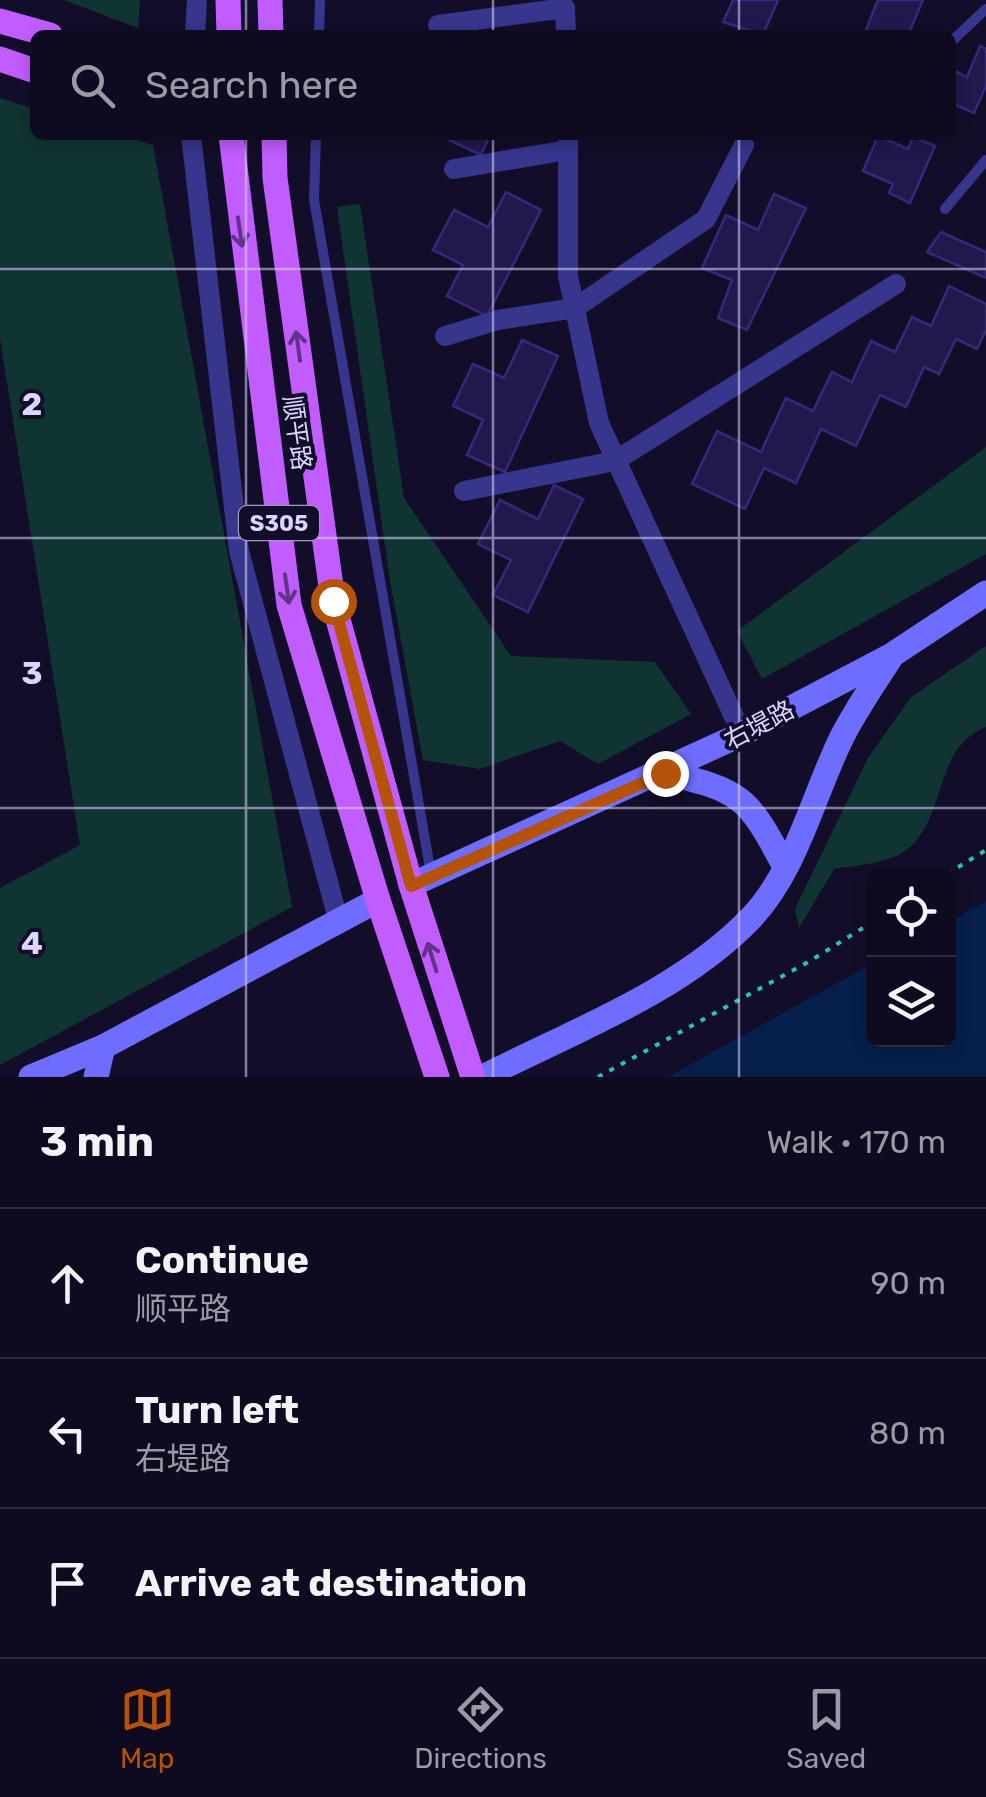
<!DOCTYPE html>
<html lang="en">
<head>
<meta charset="utf-8">
<style>
	:root { --surface:#0e0a1f; --page:#171328; --text:#f1f3f6; --muted:#9b9aa4; --line:#2e2b3d; --accent:#b45309 }
	body { margin:0; font-family:Rubik,"Noto Sans SC",sans-serif; background:var(--page); color:var(--text) }
	.controls { position:absolute; right:30px; bottom:30px; display:grid; overflow:hidden; border-radius:15px; box-shadow:0 5px 15px #0003 }
	.controls button { width:90px; height:90px; display:grid; place-items:center; padding:0; border:0; border-bottom:2px solid var(--line); background:var(--surface); color:var(--text); font:50px sans-serif }
	.stop { position:absolute; width:30px; height:30px; margin:-22px; border:8px solid #b45309; border-radius:50%; background:#fff }
	.stop.end { background:#b45309; border-color:#fff; box-shadow:0 2px 10px #0008 }
	.list { margin:0; padding:0; list-style:none }
	h2 { display:flex; justify-content:space-between; align-items:center; height:130px; margin:0; padding:0 40px; font-size:42px }
	h2 small { font-size:32px; font-weight:400; color:var(--muted) }
	.list li { display:grid; grid-template-columns:65px 1fr auto; gap:30px; align-items:center; box-sizing:border-box; height:150px; padding:0 40px; border-top:2px solid var(--line) }
	.list b { display:block; font-size:38px; white-space:nowrap }
	.list p { margin:0; font-size:32px; white-space:nowrap; color:var(--muted) }
	.list em { font-size:32px; font-style:normal; color:var(--muted) }
	.icon { flex:none; width:55px; height:55px; fill:none; stroke:currentColor; stroke-width:2; stroke-linecap:round; stroke-linejoin:round }
	.map { position:relative; flex:none; width:986px; height:1077px; overflow:hidden }
	.search { position:absolute; background:var(--surface); box-shadow:0 5px 15px #0003; left:30px; right:30px; top:30px; height:110px; display:flex; align-items:center; gap:25px; box-sizing:border-box; padding:0 35px; border-radius:15px; color:var(--muted); font-size:38px }
	.sheet { height:580px; background:var(--surface) }
	nav { display:flex; justify-content:space-around; align-items:center; box-sizing:border-box; height:140px; border-top:2px solid var(--line); background:var(--surface); font-size:28px; color:var(--muted) }
	nav a { display:grid; justify-items:center; gap:5px }
	nav .on { color:var(--accent) }
	.map>svg:first-child { display:block }
	.green { fill:#103432 }
	.water { fill:#061f4b }
	.building { fill:#22184c; stroke:#37287a; stroke-width:2.5 }
	.lines { fill:none; stroke-linecap:round; stroke-linejoin:round }
	.path { stroke:#24c5b9; stroke-width:4; stroke-dasharray:5 8; stroke-linecap:butt }
	.service { stroke:#37358c; stroke-width:10 }
	.minor { stroke:#37358c; stroke-width:20 }
	.secondary { stroke:#6f6dff; stroke-width:25 }
	.primary { stroke:#c15dff; stroke-width:25 }
	.oneway { stroke:#613289 }
	.route { stroke:#b45309; stroke-width:12 }
	.grid { fill:none; stroke:#dad6ff; stroke-width:2.5; stroke-opacity:0.55 }
	.labels { text-anchor:middle; dominant-baseline:central; stroke-width:8; stroke-linejoin:round; paint-order:stroke }
	.shield { fill:#120e29; stroke:#9e9abf; stroke-width:2.5 }
	.shield-label { font-size:22px; font-weight:bold; fill:#dad6ff }
	.street-label { font-size:25px; fill:#dad6ff; stroke:#120e29 }
	.grid-label { font-size:32px; text-anchor:middle; font-weight:bold; fill:#dad6ff; stroke:#120e29; stroke-width:8; stroke-linejoin:round; paint-order:stroke }
</style>
</head>
<body>
<div class="map">
<svg width="986" height="1077" viewBox="0 0 986 1077">
	<rect width="100%" height="100%" fill="#120e29"/>
	<!-- green -->
	<g class="green">
		<polygon points="64,0 140,0 138,28"/>
		<polygon points="0,98 35,109 35,135 121,135 153,145 292,907 0,1065 0,888 80,845 0,338"/>
		<polygon points="360,204 404,498 511,656 655,662 691,714 598,764 560,741 480,769 423,760 390,581 337,207"/>
		<polygon points="986,447 986,554 762,679 737,631"/>
		<path d="M 986,646 L 986,727 C 933,748 948,814 909,848 C 890,864 857,865 834,869 L 799,928 L 795,909 L 868,758 L 911,697 Z"/>
	</g>
	<!-- water -->
	<polygon class="water" points="986,901 986,1077 668,1077 873,963 874,1040 948,1040 949,922"/>
	<!-- building -->
	<g class="building">
		<polygon points="733,0 778,0 763,35 723,22"/>
		<polygon points="878,0 923,0 908,35 864,35"/>
		<polygon points="980,46 986,49 986,86 974,113 951,103 951,80 955,71 967,77"/>
		<polygon points="448,135 490,135 481,155 447,139"/>
		<polygon points="878,136 908,149 913,137 935,146 910,203 889,193 893,184 863,171"/>
		<polygon points="506,192 541,210 487,316 447,296 463,265 433,250 454,210 488,227"/>
		<polygon points="774,194 806,208 747,330 718,318 732,280 702,268 726,215 758,230"/>
		<polygon points="941,232 986,252 986,278 927,252"/>
		<polygon points="949,286 986,304 986,330 977,349 956,339 939,374 924,367 906,407 880,395 856,446 821,429 796,483 764,468 745,509 692,484 717,431 761,452 786,398 813,411 832,372 852,382 871,341 895,352 912,317 931,326"/>
		<polygon points="522,340 558,356 505,472 467,455 483,420 453,406 473,364 504,378"/>
		<polygon points="554,485 583,499 528,612 493,595 511,560 478,544 500,500 538,519"/>
	</g>
	<g class="lines">
		<!-- path -->
		<g class="path">
			<polyline points="947,874 986,850"/>
			<polyline points="598,1077 810,961 874,921"/>
		</g>
		<!-- service -->
		<g class="service">
			<polyline points="319,35 320,0"/>
			<polyline points="951,42 986,9"/>
			<polyline points="316,135 314,200 431,874"/>
			<polyline points="945,209 986,160"/>
		</g>
		<!-- minor -->
		<g class="minor">
			<polyline points="438,25 565,8 566,35"/>
			<polyline points="195,35 197,0"/>
			<polyline points="191,135 239,551 338,919"/>
			<polyline points="568,135 568,276 599,423 742,734"/>
			<polyline points="454,169 568,150"/>
			<polyline points="445,336 498,320 575,308 706,219 744,145"/>
			<polyline points="464,491 615,461 896,284"/>
		</g>
		<!-- secondary -->
		<g class="secondary">
			<path d="M 665,773 C 741,790 748,797 784,865"/>
			<polyline points="411,885 742,734 892,655 986,593"/>
			<polyline points="31,1077 103,1047 378,900"/>
			<polyline points="96,1077 103,1047"/>
			<path d="M 483,1077 C 573,1031 680,992 751,918 C 797,870 814,792 843,735 C 857,708 875,682 891,657"/>
		</g>
		<!-- primary -->
		<g class="primary">
			<polyline points="228,0 229,35"/>
			<polyline points="270,0 271,35"/>
			<polyline points="0,21 50,35"/>
			<polyline points="0,59 35,71"/>
			<polyline points="231,135 289,605 378,900 437,1077"/>
			<polyline points="274,135 275,178 333,601 411,885 473,1077"/>
		</g>
	</g>
	<!-- one-way arrows -->
	<defs><path id="oneway-shaft" d="M-6 0H5M1.5-3L5.5 0L1.5 3" fill="none" stroke-width="1.6" stroke-linecap="round" stroke-linejoin="round" transform="scale(2.5)"/></defs>
	<g class="oneway">
		<use href="#oneway-shaft" transform="translate(240 232) rotate(82)"/>
		<use href="#oneway-shaft" transform="translate(298 346) rotate(-98)"/>
		<use href="#oneway-shaft" transform="translate(287 589) rotate(82)"/>
		<use href="#oneway-shaft" transform="translate(432 957) rotate(-107)"/>
	</g>
	<g class="lines">
		<!-- route -->
		<polyline class="route" points="333,601 411,886 665,773"/>
	</g>
	<!-- grid -->
	<path class="grid" d="M 246,0 L 246,35M 493,0 L 493,35M 739,0 L 739,35M 246,135 L 246,1077M 493,135 L 493,1077M 739,135 L 739,1077M 0,269 L 986,269M 0,538 L 986,538M 0,808 L 986,808"/>
	<g class="labels">
		<!-- shield labels -->
		<rect class="shield" x="239" y="506" width="80" height="34" rx="8"/>
		<g class="shield-label">
			<text x="279" y="523">S305</text>
		</g>
		<!-- street labels -->
		<g class="street-label">
			<text transform="translate(297 433) rotate(82)">顺平路</text>
			<text transform="translate(759 725) rotate(-28)">右堤路</text>
		</g>
	</g>
	<g class="grid-label">
		<text x="32" y="415">2</text>
		<text x="32" y="684">3</text>
		<text x="32" y="954">4</text>
	</g>
</svg>
<div class="controls">
<button><svg class="icon" aria-label="locate" viewBox="0 0 24 24"><circle cx="12" cy="12" r="6"/><path d="M12 2v4M12 18v4M2 12h4M18 12h4"/></svg></button>
<button><svg class="icon" aria-label="layers" viewBox="0 0 24 24"><path d="M12 4l9 5-9 5-9-5zM3 14l9 5 9-5"/></svg></button>
</div>
<div class="stop" style="left:333px;top:601px"></div>
<div class="stop end" style="left:665px;top:773px"></div>
<div class="search"><svg class="icon" aria-label="search" viewBox="0 0 24 24"><circle cx="10" cy="10" r="6"/><path d="M15 15l6 6"/></svg>Search here</div>
</div>
<section class="sheet">
<h2>3 min<small>Walk · 170 m</small></h2>
<ul class="list">
<li><svg class="icon" aria-label="ahead" viewBox="0 0 24 24"><path d="M12 20V5M6 11l6-6 6 6"/></svg><div><b>Continue</b><p>顺平路</p></div><em>90 m</em></li>
<li><svg class="icon" aria-label="left" viewBox="0 0 24 24"><path d="M17 20v-9H6M10 6l-5 5 5 5"/></svg><div><b>Turn left</b><p>右堤路</p></div><em>80 m</em></li>
<li><svg class="icon" aria-label="arrive" viewBox="0 0 24 24"><path d="M6 21V4h12l-3 4 3 4H6"/></svg><div><b>Arrive at destination</b></div></li>
</ul>
</section>
<nav>
<a class="on"><svg class="icon" aria-label="map" viewBox="0 0 24 24"><path d="M3 6l6-2 6 2 6-2v14l-6 2-6-2-6 2zM9 4v14M15 6v14"/></svg>Map</a>
<a><svg class="icon" aria-label="directions" viewBox="0 0 24 24"><path d="M12 3l9 9-9 9-9-9zM9 14v-3h6M13 9l2 2-2 2"/></svg>Directions</a>
<a><svg class="icon" aria-label="saved" viewBox="0 0 24 24"><path d="M7 4h10v16l-5-4-5 4z"/></svg>Saved</a>
</nav>
</body>
</html>
